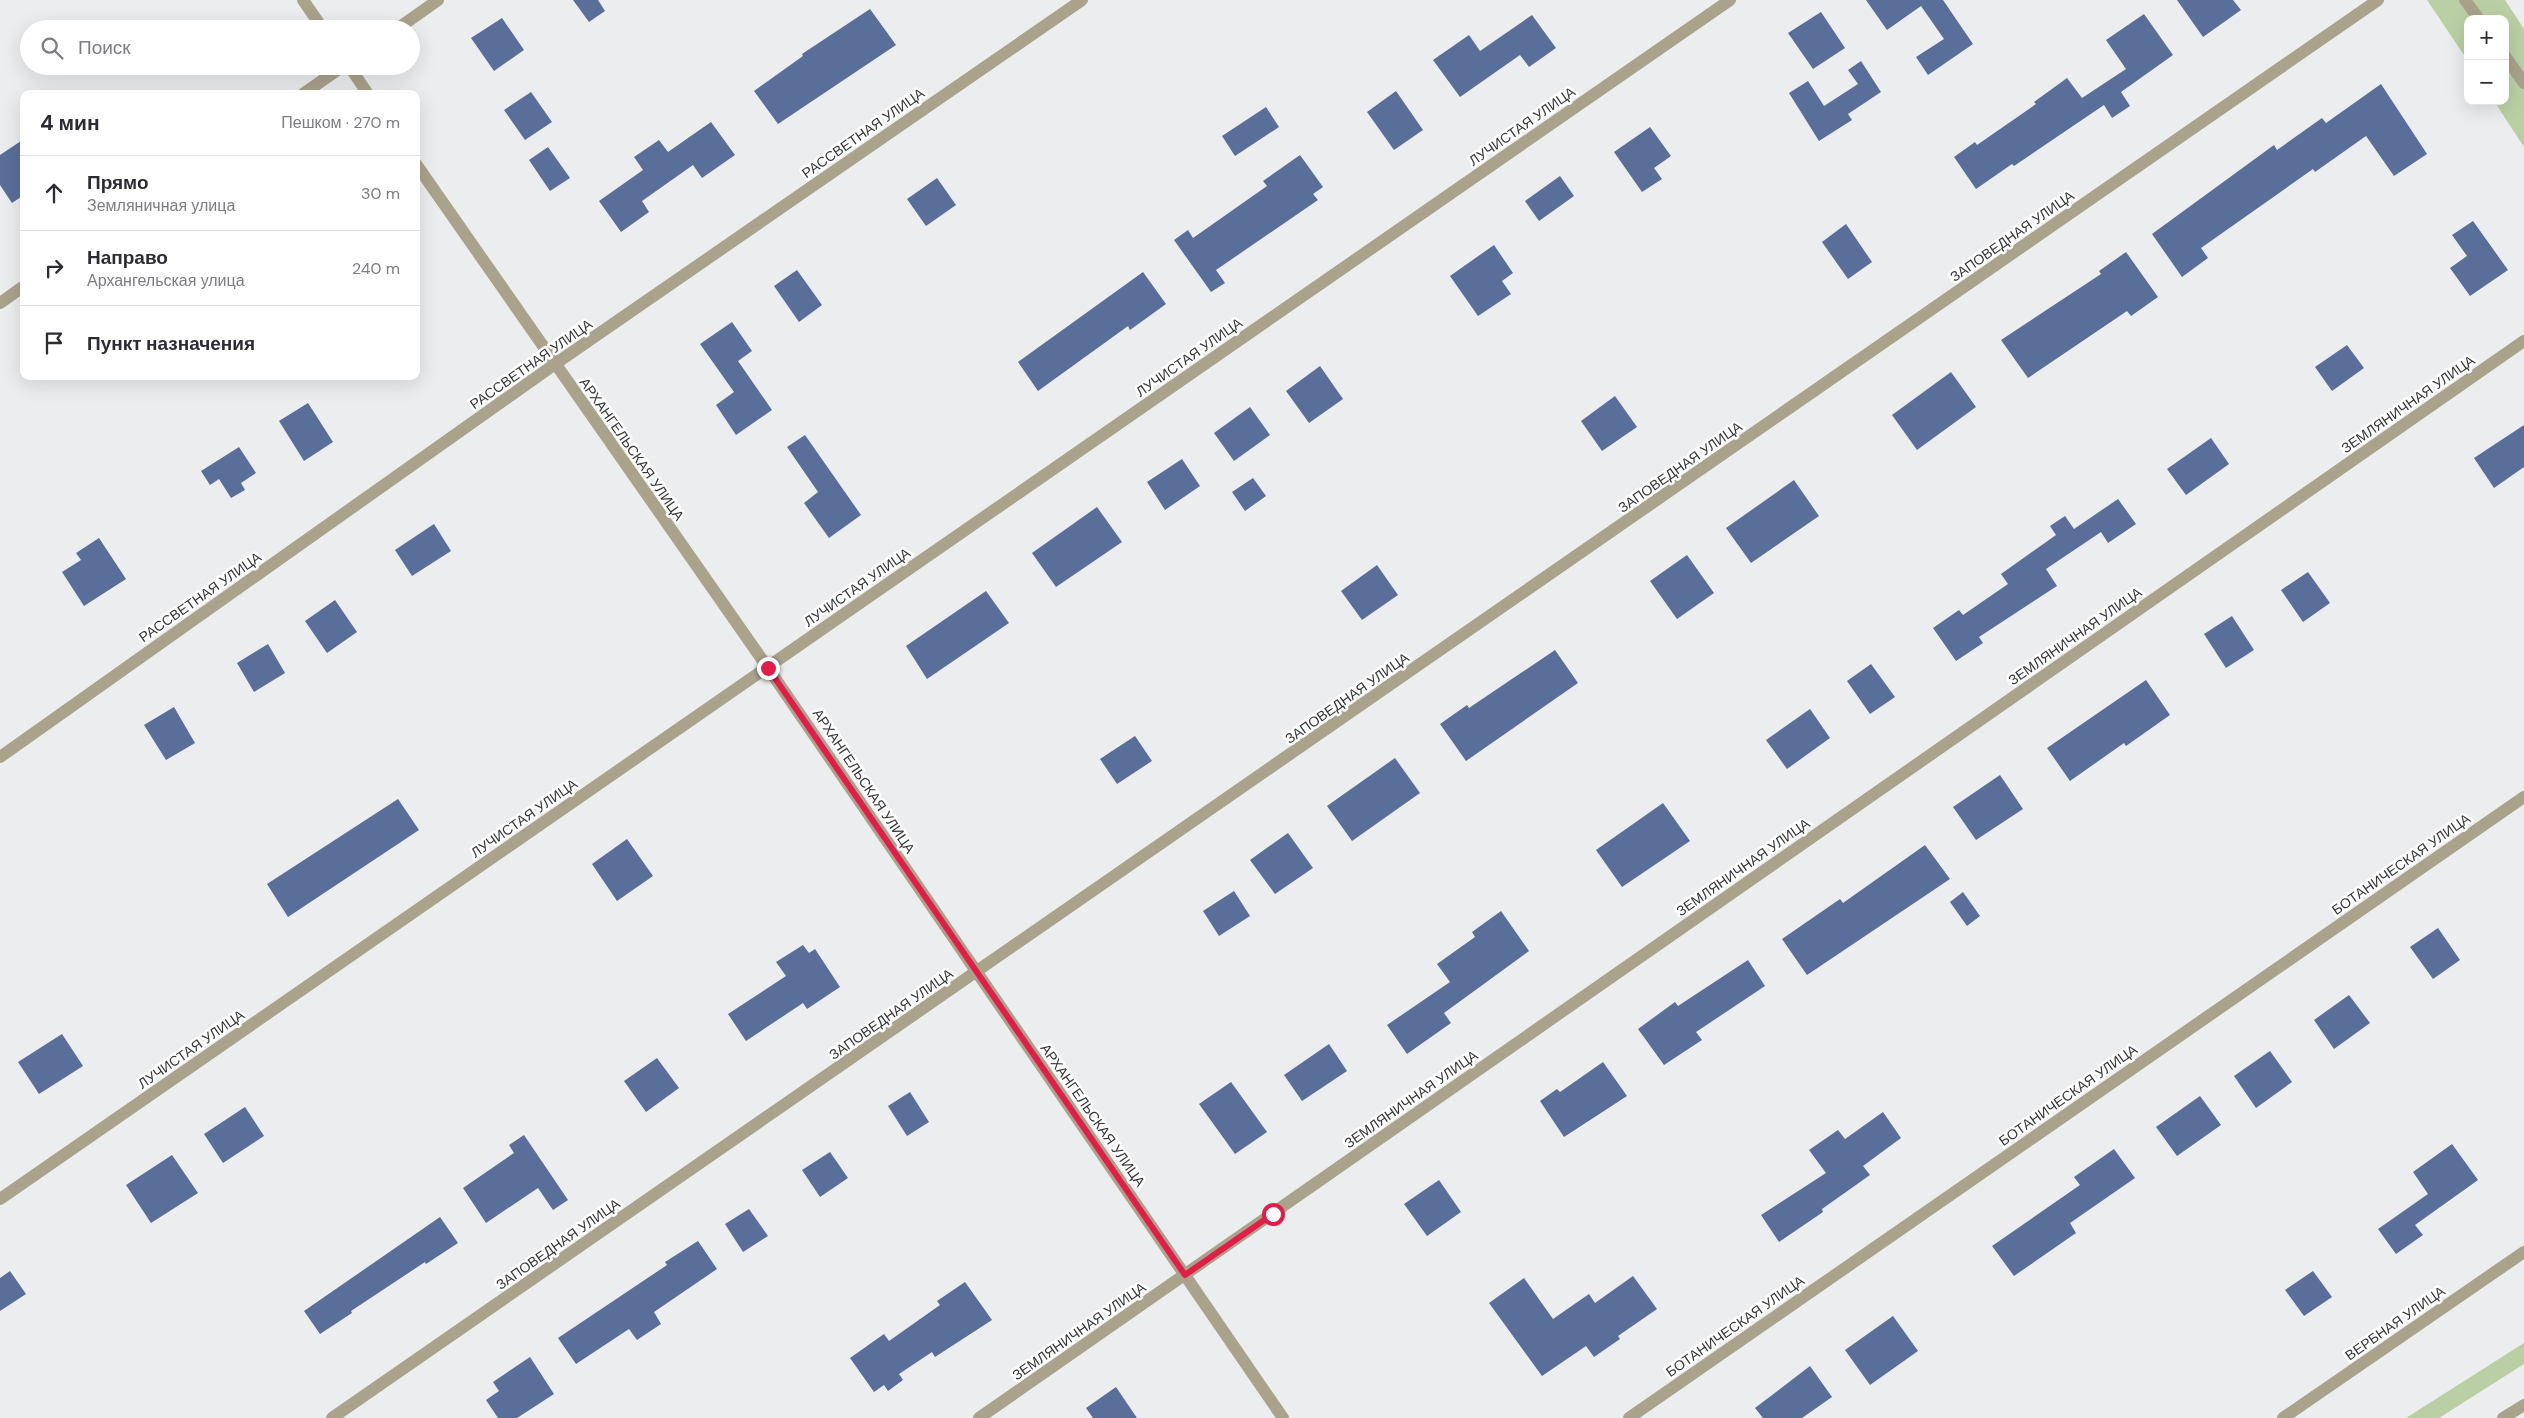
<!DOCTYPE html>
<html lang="ru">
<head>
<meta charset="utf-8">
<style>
	:root { --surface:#fff; --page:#f7f7f7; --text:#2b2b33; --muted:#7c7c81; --line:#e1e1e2 }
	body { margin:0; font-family:"DM Sans",sans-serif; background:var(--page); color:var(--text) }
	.controls { position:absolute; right:15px; top:15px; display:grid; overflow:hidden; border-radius:10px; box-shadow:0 5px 20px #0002 }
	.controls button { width:45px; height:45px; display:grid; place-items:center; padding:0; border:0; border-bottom:1px solid var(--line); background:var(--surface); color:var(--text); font:25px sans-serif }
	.stop { position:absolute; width:15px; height:15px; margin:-11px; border:4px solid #e11d48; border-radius:50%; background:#fff }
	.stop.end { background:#e11d48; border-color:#fff; box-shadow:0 1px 5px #0008 }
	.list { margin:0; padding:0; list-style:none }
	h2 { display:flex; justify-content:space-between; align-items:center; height:65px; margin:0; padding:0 20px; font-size:21px }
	h2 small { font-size:16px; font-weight:400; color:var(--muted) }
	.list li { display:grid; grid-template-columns:32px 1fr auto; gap:15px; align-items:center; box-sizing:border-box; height:75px; padding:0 20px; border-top:1px solid var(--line) }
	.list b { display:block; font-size:19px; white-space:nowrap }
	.list p { margin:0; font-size:16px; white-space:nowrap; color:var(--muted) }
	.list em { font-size:16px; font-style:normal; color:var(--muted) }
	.icon { flex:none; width:28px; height:28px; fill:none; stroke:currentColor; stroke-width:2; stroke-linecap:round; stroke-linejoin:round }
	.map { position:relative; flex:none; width:2524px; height:1418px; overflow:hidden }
	.search { position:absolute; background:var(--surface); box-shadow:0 5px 20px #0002; left:20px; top:20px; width:400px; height:55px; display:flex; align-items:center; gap:12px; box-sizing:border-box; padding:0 18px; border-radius:28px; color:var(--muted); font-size:19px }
	.panel { position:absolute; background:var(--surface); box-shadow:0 5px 20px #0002; left:20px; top:90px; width:400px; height:290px; border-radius:10px }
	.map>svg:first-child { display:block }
	.green { fill:#bad0a4 }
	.building { fill:#596e99 }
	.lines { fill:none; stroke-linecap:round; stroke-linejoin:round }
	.minor { stroke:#a9a38c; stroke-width:12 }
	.route { stroke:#e11d48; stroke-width:6 }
	.labels { text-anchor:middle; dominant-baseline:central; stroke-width:5; stroke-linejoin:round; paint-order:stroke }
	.street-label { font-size:14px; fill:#343435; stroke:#fff }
</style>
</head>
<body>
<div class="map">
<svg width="2524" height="1418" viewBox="0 0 2524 1418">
	<rect width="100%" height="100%" fill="#ecedef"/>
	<!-- green -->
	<g class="green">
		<polygon points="2427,0 2505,0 2524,29 2524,147 2494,101 2505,101 2505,19 2468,19 2468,61"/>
		<polygon points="2524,1343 2524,1364 2439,1418 2406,1418"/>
	</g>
	<!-- building -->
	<g class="building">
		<polygon points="573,0 598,0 605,11 589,22"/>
		<polygon points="1866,0 1943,0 1973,44 1928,75 1916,57 1944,39 1921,6 1887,30"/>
		<polygon points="2177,0 2233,0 2241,10 2203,37"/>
		<polygon points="870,9 896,45 778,124 754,91 803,56 802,54"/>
		<polygon points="1821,12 1845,48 1813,69 1788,33"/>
		<polygon points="2144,14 2173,55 2121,92 2130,106 2112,118 2104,105 2014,166 2012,164 1976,189 1954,157 1975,142 1977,145 2036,104 2034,102 2067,78 2082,98 2126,69 2106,40"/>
		<polygon points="1532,15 1556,48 1529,67 1520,55 1460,97 1433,60 1469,35 1480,51"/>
		<polygon points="502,18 524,50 494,71 471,38"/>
		<polygon points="1861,61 1881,92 1848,114 1852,120 1819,141 1789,93 1808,81 1824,106 1858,84 1848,70"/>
		<polygon points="2381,84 2427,154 2394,176 2366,136 2315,172 2313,169 2201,248 2208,258 2182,277 2152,234 2274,145 2277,150 2322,118 2326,123"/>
		<polygon points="1396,91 1423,130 1394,150 1367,112"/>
		<polygon points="531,92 552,122 525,140 504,110"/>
		<polygon points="1266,107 1279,127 1235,156 1222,136"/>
		<polygon points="711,122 735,155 702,178 693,165 642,201 649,212 621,232 599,201 643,170 634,157 659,140 668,152"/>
		<polygon points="1650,127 1671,156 1654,168 1662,179 1642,192 1614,152"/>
		<polygon points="24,139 24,195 12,203 0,185 0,155"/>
		<polygon points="548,147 570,178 550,191 529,160"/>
		<polygon points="1300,155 1323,187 1313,194 1318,200 1216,270 1225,283 1211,292 1174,240 1188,230 1193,238 1267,186 1263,181"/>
		<polygon points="1560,176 1574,196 1539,221 1525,201"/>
		<polygon points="937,178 956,205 926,226 907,199"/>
		<polygon points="2473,221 2508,270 2470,296 2450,268 2467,256 2452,235"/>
		<polygon points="1846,224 1872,262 1848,279 1822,242"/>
		<polygon points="1494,245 1513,273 1502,281 1511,294 1478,316 1450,276"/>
		<polygon points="2126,252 2158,297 2131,316 2127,311 2028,378 2001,340 2101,274 2099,271"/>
		<polygon points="797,270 822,305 799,322 774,286"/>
		<polygon points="1143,272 1166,304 1130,330 1128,326 1038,391 1018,362"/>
		<polygon points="732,322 752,351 738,361 772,410 736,435 716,405 734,392 700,344"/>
		<polygon points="2347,345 2364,368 2332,391 2315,367"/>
		<polygon points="1320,366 1343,399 1309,423 1286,391"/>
		<polygon points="1951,372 1976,407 1917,450 1892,415"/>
		<polygon points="1615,396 1637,427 1602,451 1581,421"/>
		<polygon points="308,403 333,442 304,461 279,421"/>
		<polygon points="1250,407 1270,435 1234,461 1214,433"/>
		<polygon points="2524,425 2524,467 2494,488 2474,458"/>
		<polygon points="805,435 861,515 829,538 804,503 818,492 787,447"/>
		<polygon points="2211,438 2229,464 2186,495 2167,469"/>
		<polygon points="239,447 256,473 241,483 245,490 231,498 219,479 210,485 201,471"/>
		<polygon points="1182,459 1200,486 1165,510 1147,482"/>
		<polygon points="1253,478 1266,496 1245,511 1232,492"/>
		<polygon points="1794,480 1819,516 1751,563 1726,528"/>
		<polygon points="2118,499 2136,524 2108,543 2101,532 2046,569 2057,586 1979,637 1983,643 1956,661 1933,628 1959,610 1963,615 2008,584 2001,574 2056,535 2050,526 2065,516 2074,529"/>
		<polygon points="1097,507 1122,542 1056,587 1032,553"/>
		<polygon points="434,524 451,551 412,576 395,550"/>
		<polygon points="99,538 126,579 84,606 62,572 81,560 76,553"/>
		<polygon points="1687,555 1714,593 1677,619 1650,581"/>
		<polygon points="1377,565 1398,595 1362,620 1341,591"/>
		<polygon points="2308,572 2330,603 2303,622 2281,590"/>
		<polygon points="986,591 1009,623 927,679 906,646"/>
		<polygon points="335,600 357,632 327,653 305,621"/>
		<polygon points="2232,616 2254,650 2226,668 2204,634"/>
		<polygon points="268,644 285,673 254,692 237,663"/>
		<polygon points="1555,650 1578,683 1466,761 1440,724 1467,705 1469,708"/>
		<polygon points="1871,664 1895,697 1870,714 1847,681"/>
		<polygon points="2146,680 2170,715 2126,746 2124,743 2070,781 2047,748"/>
		<polygon points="174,707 195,743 166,760 144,725"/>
		<polygon points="1810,709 1830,738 1787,769 1766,740"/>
		<polygon points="1135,736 1152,761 1117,784 1100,759"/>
		<polygon points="1395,758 1420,793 1352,841 1327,806"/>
		<polygon points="2000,775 2023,809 1976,840 1953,807"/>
		<polygon points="398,799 419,830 288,917 267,884"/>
		<polygon points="1663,803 1690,841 1622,887 1596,850"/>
		<polygon points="1288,833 1313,868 1275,894 1250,860"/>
		<polygon points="627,839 653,876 617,901 592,864"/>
		<polygon points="1925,845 1950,879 1807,975 1782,939 1840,899 1843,903"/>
		<polygon points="1234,891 1250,916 1219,936 1203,911"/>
		<polygon points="1963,892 1980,916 1967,926 1950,902"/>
		<polygon points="1501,911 1529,951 1444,1013 1451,1023 1407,1054 1387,1025 1450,982 1437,964 1475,937 1472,932"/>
		<polygon points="2438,928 2460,960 2433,979 2410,947"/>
		<polygon points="803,945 809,953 815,949 840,987 807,1009 803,1003 746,1041 728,1014 786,976 776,962"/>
		<polygon points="1748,960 1765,986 1696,1032 1702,1040 1664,1065 1638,1029 1675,1002 1678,1006"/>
		<polygon points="2349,995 2370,1023 2334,1049 2314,1020"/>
		<polygon points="62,1034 83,1066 39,1094 18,1062"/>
		<polygon points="1329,1044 1347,1071 1302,1101 1284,1075"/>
		<polygon points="2270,1051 2292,1082 2256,1108 2234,1076"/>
		<polygon points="657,1058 679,1088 646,1112 624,1081"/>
		<polygon points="1603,1062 1627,1096 1564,1137 1540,1101 1557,1089 1560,1092"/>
		<polygon points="1231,1082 1267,1132 1235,1154 1199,1104"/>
		<polygon points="910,1092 929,1122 907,1136 888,1106"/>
		<polygon points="2200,1096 2221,1125 2177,1156 2156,1127"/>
		<polygon points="245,1107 264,1136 223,1163 204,1134"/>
		<polygon points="1883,1112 1901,1138 1863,1166 1870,1175 1822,1209 1823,1212 1779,1242 1761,1215 1826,1173 1809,1150 1838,1130 1845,1139"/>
		<polygon points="524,1135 568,1200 553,1210 538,1188 486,1223 463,1188 514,1153 509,1145"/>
		<polygon points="2452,1144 2478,1180 2415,1225 2423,1235 2396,1254 2378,1229 2428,1194 2413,1172"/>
		<polygon points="2114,1149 2135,1178 2070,1223 2076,1233 2014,1276 1992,1246 2080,1185 2074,1177"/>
		<polygon points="830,1152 848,1178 820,1197 802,1170"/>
		<polygon points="172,1155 198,1193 151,1223 126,1185"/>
		<polygon points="1439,1180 1461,1212 1427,1236 1404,1204"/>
		<polygon points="749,1209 768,1236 743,1252 725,1224"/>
		<polygon points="440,1217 458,1243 426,1264 425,1262 351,1311 352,1313 320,1334 304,1311"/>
		<polygon points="698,1241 717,1269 654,1312 661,1324 637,1340 629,1329 576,1364 558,1338 667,1265 665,1262"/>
		<polygon points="10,1271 26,1294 0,1311 0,1278"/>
		<polygon points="2313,1271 2332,1297 2304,1316 2285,1290"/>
		<polygon points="1633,1276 1657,1309 1618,1336 1620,1339 1594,1357 1586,1346 1542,1376 1489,1303 1524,1278 1553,1319 1589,1294 1595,1303"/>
		<polygon points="965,1282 992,1320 935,1357 932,1352 899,1374 903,1380 888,1391 884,1385 874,1392 850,1358 884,1334 889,1341 940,1305 937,1301"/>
		<polygon points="1893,1316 1918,1351 1870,1385 1845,1350"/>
		<polygon points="530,1357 554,1394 517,1418 498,1418 486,1400 499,1391 493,1382"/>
		<polygon points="1810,1366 1832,1397 1802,1418 1763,1418 1755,1408"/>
		<polygon points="1116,1387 1137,1418 1093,1418 1086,1408"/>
	</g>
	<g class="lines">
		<!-- minor -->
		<g class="minor">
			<polyline points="303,0 323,29"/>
			<polyline points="2465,0 2479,19"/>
			<polyline points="397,29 438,0"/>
			<polyline points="2505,56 2524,83"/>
			<polyline points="349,66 368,94"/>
			<polyline points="303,94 343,66"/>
			<polyline points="416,164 768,668 1283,1418"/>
			<polyline points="0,303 24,286"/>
			<polyline points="0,757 555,364 1082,0"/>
			<polyline points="0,1199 1730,0"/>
			<polyline points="332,1418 2378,0"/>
			<polyline points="979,1418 2524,341"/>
			<polyline points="1629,1418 2524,797"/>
			<polyline points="2283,1418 2524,1252"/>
			<polyline points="2503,1418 2524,1405"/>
		</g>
	</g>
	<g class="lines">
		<!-- route -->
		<polyline class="route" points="768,668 1185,1275 1273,1214"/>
	</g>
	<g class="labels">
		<!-- street labels -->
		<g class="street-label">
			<text transform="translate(1522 126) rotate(-35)">ЛУЧИСТАЯ УЛИЦА</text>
			<text transform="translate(863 133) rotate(-35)">РАССВЕТНАЯ УЛИЦА</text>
			<text transform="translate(2012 236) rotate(-35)">ЗАПОВЕДНАЯ УЛИЦА</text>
			<text transform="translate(1189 357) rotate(-35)">ЛУЧИСТАЯ УЛИЦА</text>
			<text transform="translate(531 364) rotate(-35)">РАССВЕТНАЯ УЛИЦА</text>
			<text transform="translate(2408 404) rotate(-35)">ЗЕМЛЯНИЧНАЯ УЛИЦА</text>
			<text transform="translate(632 449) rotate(55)">АРХАНГЕЛЬСКАЯ УЛИЦА</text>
			<text transform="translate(1680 467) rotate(-35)">ЗАПОВЕДНАЯ УЛИЦА</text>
			<text transform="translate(857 587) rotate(-35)">ЛУЧИСТАЯ УЛИЦА</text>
			<text transform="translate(200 597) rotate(-35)">РАССВЕТНАЯ УЛИЦА</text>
			<text transform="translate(2075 636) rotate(-35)">ЗЕМЛЯНИЧНАЯ УЛИЦА</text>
			<text transform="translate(1347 698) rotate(-35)">ЗАПОВЕДНАЯ УЛИЦА</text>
			<text transform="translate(864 781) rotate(56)">АРХАНГЕЛЬСКАЯ УЛИЦА</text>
			<text transform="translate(524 818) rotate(-35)">ЛУЧИСТАЯ УЛИЦА</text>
			<text transform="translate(2401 864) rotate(-35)">БОТАНИЧЕСКАЯ УЛИЦА</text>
			<text transform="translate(1743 867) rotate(-35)">ЗЕМЛЯНИЧНАЯ УЛИЦА</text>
			<text transform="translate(891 1014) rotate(-35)">ЗАПОВЕДНАЯ УЛИЦА</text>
			<text transform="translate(191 1049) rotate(-35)">ЛУЧИСТАЯ УЛИЦА</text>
			<text transform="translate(2068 1095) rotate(-35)">БОТАНИЧЕСКАЯ УЛИЦА</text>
			<text transform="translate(1411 1099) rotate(-35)">ЗЕМЛЯНИЧНАЯ УЛИЦА</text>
			<text transform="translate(1093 1115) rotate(55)">АРХАНГЕЛЬСКАЯ УЛИЦА</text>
			<text transform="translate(558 1244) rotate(-35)">ЗАПОВЕДНАЯ УЛИЦА</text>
			<text transform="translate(2395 1323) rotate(-35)">ВЕРБНАЯ УЛИЦА</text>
			<text transform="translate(1735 1326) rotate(-35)">БОТАНИЧЕСКАЯ УЛИЦА</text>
			<text transform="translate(1079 1331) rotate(-35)">ЗЕМЛЯНИЧНАЯ УЛИЦА</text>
		</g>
	</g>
</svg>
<div class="controls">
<button>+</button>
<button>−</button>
</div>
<div class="stop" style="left:1273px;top:1214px"></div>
<div class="stop end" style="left:768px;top:668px"></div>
<div class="search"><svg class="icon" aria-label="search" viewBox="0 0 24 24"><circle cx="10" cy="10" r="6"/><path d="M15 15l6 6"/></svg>Поиск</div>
<section class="panel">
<h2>4 мин<small>Пешком · 270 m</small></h2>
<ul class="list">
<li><svg class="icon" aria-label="ahead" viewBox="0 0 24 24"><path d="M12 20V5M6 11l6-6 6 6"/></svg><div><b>Прямо</b><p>Земляничная улица</p></div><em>30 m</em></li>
<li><svg class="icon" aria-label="right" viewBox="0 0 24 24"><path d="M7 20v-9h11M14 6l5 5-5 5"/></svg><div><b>Направо</b><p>Архангельская улица</p></div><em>240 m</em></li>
<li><svg class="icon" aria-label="arrive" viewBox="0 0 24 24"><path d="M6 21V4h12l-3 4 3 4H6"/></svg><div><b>Пункт назначения</b></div></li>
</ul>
</section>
</div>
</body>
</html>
